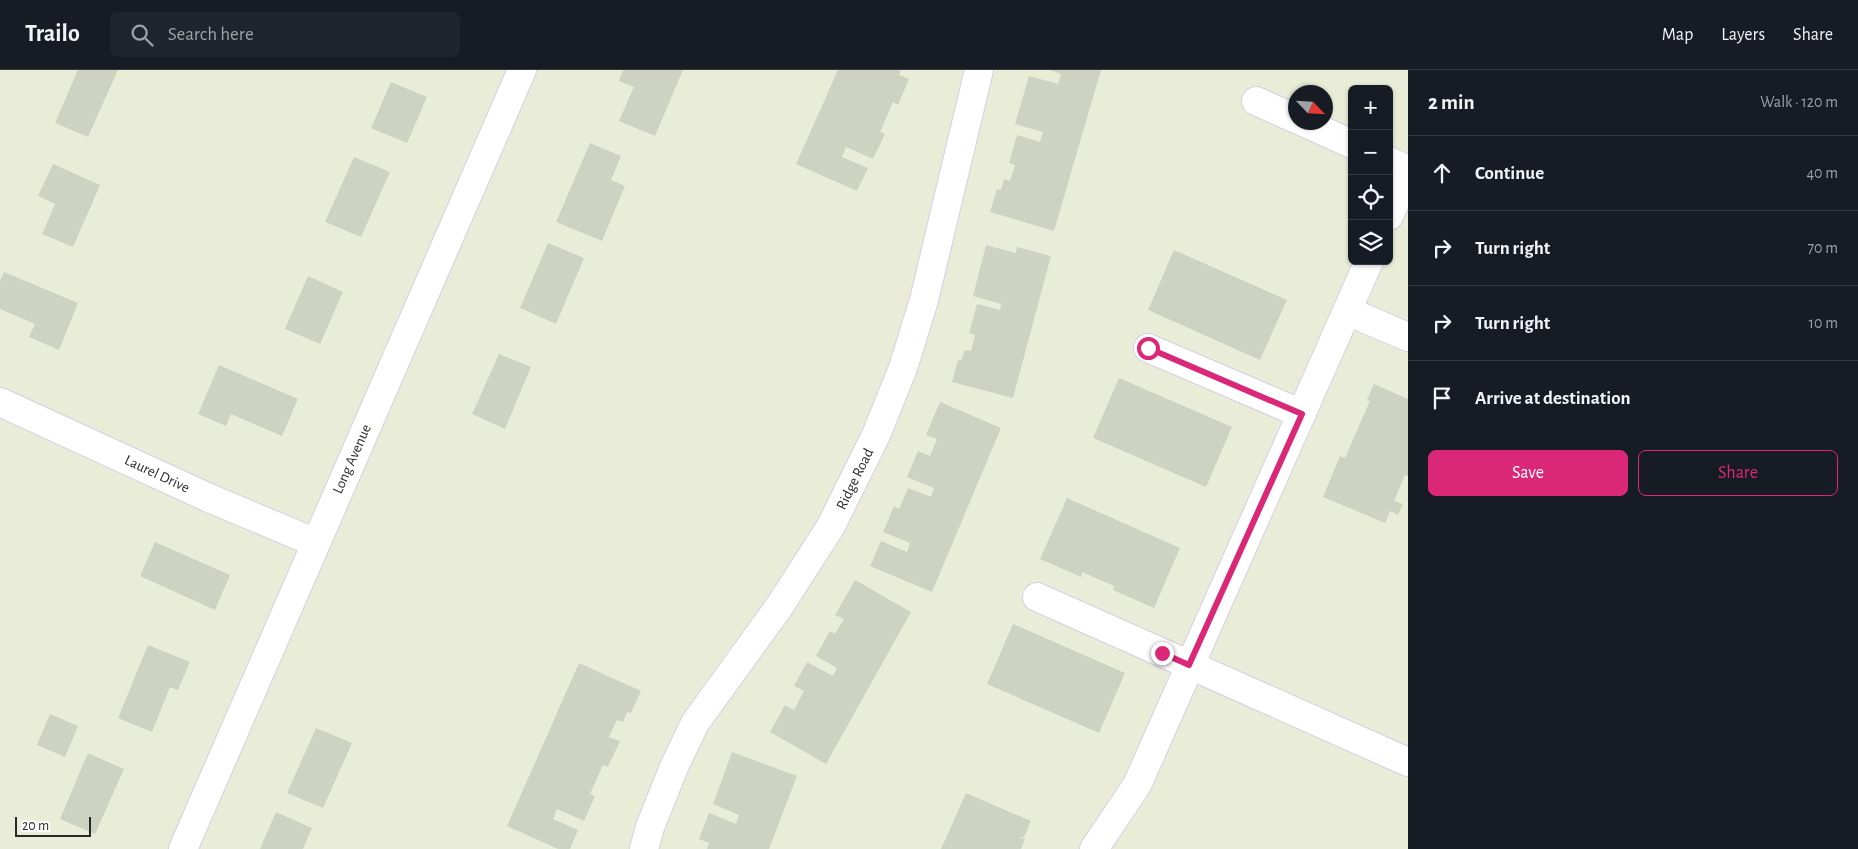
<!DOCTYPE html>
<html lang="en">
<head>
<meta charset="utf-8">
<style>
	:root { --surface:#171b24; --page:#20242c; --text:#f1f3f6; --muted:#9ea1a6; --line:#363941; --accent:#db2777 }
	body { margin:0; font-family:"Alegreya Sans",sans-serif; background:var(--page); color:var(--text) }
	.controls { position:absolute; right:15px; top:15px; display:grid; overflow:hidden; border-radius:8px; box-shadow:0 1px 4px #0004 }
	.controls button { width:45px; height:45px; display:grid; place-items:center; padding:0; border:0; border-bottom:1px solid var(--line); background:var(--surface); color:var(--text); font:25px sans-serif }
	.compass { position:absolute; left:1288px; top:15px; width:45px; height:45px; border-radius:50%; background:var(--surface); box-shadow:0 1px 4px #0004; rotate:115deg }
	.scale { position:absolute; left:15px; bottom:12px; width:76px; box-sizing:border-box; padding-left:5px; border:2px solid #292929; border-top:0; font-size:14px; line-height:18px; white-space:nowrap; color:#292929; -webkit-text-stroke:4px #fff; paint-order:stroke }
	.stop { position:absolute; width:15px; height:15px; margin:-11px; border:4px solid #db2777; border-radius:50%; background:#fff }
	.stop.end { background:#db2777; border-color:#fff; box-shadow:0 1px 5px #0008 }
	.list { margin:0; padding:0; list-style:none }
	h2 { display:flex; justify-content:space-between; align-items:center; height:65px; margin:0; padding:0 20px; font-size:21px }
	h2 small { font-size:16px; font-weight:400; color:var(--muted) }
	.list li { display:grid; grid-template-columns:32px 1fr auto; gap:15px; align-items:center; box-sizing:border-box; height:75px; padding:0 20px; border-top:1px solid var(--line) }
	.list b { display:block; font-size:19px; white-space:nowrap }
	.list em { font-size:16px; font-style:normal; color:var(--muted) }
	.actions { display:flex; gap:10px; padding:15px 20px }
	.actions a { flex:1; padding:11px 0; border:1px solid var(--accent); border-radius:8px; text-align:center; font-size:18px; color:var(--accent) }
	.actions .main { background:var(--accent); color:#fff }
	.icon { flex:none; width:28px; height:28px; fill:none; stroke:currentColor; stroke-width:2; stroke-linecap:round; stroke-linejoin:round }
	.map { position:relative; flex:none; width:1408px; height:779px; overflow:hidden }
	header { display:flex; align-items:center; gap:30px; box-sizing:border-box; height:70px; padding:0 25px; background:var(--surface); border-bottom:1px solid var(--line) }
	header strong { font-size:24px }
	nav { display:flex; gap:28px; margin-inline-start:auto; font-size:18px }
	.search { width:350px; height:45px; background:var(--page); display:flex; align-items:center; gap:12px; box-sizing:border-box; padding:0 18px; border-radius:8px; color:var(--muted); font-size:19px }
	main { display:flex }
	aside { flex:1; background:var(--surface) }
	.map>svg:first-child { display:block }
	.building { fill:#ced2c1 }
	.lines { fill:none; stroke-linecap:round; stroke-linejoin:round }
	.minor-casing { stroke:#d7cde4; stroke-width:30 }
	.minor { stroke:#fff; stroke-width:28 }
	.route { stroke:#db2777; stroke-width:6 }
	.labels { text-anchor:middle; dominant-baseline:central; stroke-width:4; stroke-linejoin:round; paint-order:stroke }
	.street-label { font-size:15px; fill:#292929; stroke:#fff }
</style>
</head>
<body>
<header>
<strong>Trailo</strong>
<div class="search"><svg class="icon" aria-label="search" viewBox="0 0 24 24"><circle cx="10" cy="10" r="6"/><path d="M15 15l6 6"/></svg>Search here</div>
<nav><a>Map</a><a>Layers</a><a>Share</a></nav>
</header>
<main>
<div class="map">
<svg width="1408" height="779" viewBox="0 0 1408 779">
	<rect width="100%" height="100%" fill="#e9edd8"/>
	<!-- building -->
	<g class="building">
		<polygon points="78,0 118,0 88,67 55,53"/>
		<polygon points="623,0 683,0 655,66 619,51 634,17 619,11"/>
		<polygon points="838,0 901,0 899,5 909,9 898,35 893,32 880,62 885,64 873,89 846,77 842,87 868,98 857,121 796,94"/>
		<polygon points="1050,0 1101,0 1054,161 990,142 997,119 1001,120 1004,109 1010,111 1015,95 1009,93 1017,65 1040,72 1043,62 1015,54 1029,6 1058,14 1061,4"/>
		<polygon points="391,12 427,27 407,73 371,58"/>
		<polygon points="590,73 621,86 611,110 625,116 602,171 556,152"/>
		<polygon points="354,87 390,102 361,167 325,152"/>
		<polygon points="53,94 100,115 73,177 42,164 55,134 38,126"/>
		<polygon points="548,173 584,188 556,254 520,238"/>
		<polygon points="986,175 1016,183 1017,177 1051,186 1013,328 952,312 958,290 961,291 965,280 971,281 975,265 969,263 977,234 1000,240 1001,234 973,226"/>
		<polygon points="1174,180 1287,230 1260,290 1148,240"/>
		<polygon points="4,202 78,233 59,280 29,267 35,254 0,239 0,211"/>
		<polygon points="308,206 343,222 320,274 285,259"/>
		<polygon points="499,284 531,297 505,359 472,344"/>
		<polygon points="219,295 298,329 282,366 231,344 226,356 198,344"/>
		<polygon points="1119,308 1232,357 1206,417 1093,368"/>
		<polygon points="1374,314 1408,329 1408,406 1405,405 1394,431 1403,434 1398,445 1390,441 1385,453 1323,427 1340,386 1345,388 1370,331 1367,330"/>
		<polygon points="940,332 1001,358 932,522 870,496 881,471 907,482 910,473 883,462 894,436 899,439 908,418 931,427 934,418 907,407 918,381 930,386 937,369 926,365"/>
		<polygon points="1067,428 1180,478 1154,538 1113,520 1114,516 1082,502 1081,507 1040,489"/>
		<polygon points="155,472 230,505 215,540 140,506"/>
		<polygon points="855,510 911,542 826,694 770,662 785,635 794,640 804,621 794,616 807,592 833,606 837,598 816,586 830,561 835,564 844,549 835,545"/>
		<polygon points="1013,554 1125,603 1099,663 987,614"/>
		<polygon points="148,575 190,592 178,620 170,617 152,662 118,648"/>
		<polygon points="579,593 641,621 631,643 627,642 623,652 617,650 609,667 620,671 608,697 603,695 590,724 595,726 584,751 557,739 553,749 578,760 570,779 558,779 507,756"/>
		<polygon points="50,644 78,656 65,687 37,675"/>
		<polygon points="316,658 352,673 323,738 287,723"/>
		<polygon points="732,682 797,706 769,779 707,779 709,773 699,769 709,743 736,754 739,745 713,734"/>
		<polygon points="88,683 124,699 95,764 60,749"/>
		<polygon points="966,723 1031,751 1024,767 1019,767 1025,769 1021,779 941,779"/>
		<polygon points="276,742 312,758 303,779 260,779"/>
	</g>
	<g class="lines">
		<defs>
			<g id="minor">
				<polyline points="1256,31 1296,49"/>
				<polyline points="1303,52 1352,74"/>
				<polyline points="1389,91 1408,100"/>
				<polyline points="1389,146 1408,104"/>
				<polyline points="1347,241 1369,191"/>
				<polyline points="1148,278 1302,344"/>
				<polyline points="0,332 209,428 316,473"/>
				<polyline points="1037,527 1408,692"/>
				<polyline points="183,779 522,0"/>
				<polyline points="644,779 650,757 674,697 695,653 779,537 831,456 876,365 903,298 924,230 979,0"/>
				<polyline points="1094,779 1137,715 1347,241 1408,267"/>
			</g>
		</defs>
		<!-- minor casing -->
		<use href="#minor" class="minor-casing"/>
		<!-- minor -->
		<use href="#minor" class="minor"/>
	</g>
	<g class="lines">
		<!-- route -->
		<polyline class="route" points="1148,278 1302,344 1189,595 1162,583"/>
	</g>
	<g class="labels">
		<!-- street labels -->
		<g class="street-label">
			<text transform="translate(352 389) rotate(-66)">Long Avenue</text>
			<text transform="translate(157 404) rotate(25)">Laurel Drive</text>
			<text transform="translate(855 409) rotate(-64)">Ridge Road</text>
		</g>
	</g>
</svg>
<div class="controls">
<button>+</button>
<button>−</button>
<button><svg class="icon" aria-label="locate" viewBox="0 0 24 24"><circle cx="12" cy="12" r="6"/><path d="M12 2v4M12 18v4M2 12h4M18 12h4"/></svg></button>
<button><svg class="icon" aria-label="layers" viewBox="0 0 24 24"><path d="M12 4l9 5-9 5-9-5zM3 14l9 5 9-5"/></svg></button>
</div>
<svg class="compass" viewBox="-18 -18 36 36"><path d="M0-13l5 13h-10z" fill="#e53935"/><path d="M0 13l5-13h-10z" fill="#9ea1a6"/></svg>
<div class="scale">20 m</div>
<div class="stop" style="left:1148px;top:278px"></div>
<div class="stop end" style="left:1162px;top:583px"></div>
</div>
<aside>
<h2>2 min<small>Walk · 120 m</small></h2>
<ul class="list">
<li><svg class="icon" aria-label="ahead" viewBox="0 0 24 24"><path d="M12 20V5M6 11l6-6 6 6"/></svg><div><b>Continue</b></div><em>40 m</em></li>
<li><svg class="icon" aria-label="right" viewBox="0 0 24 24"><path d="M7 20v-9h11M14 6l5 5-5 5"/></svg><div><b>Turn right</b></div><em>70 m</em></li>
<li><svg class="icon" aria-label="right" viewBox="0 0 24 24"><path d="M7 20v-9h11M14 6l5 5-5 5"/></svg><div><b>Turn right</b></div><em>10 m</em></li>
<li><svg class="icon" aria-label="arrive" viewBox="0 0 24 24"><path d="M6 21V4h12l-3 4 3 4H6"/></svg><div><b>Arrive at destination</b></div></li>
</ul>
<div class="actions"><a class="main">Save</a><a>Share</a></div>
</aside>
</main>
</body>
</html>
